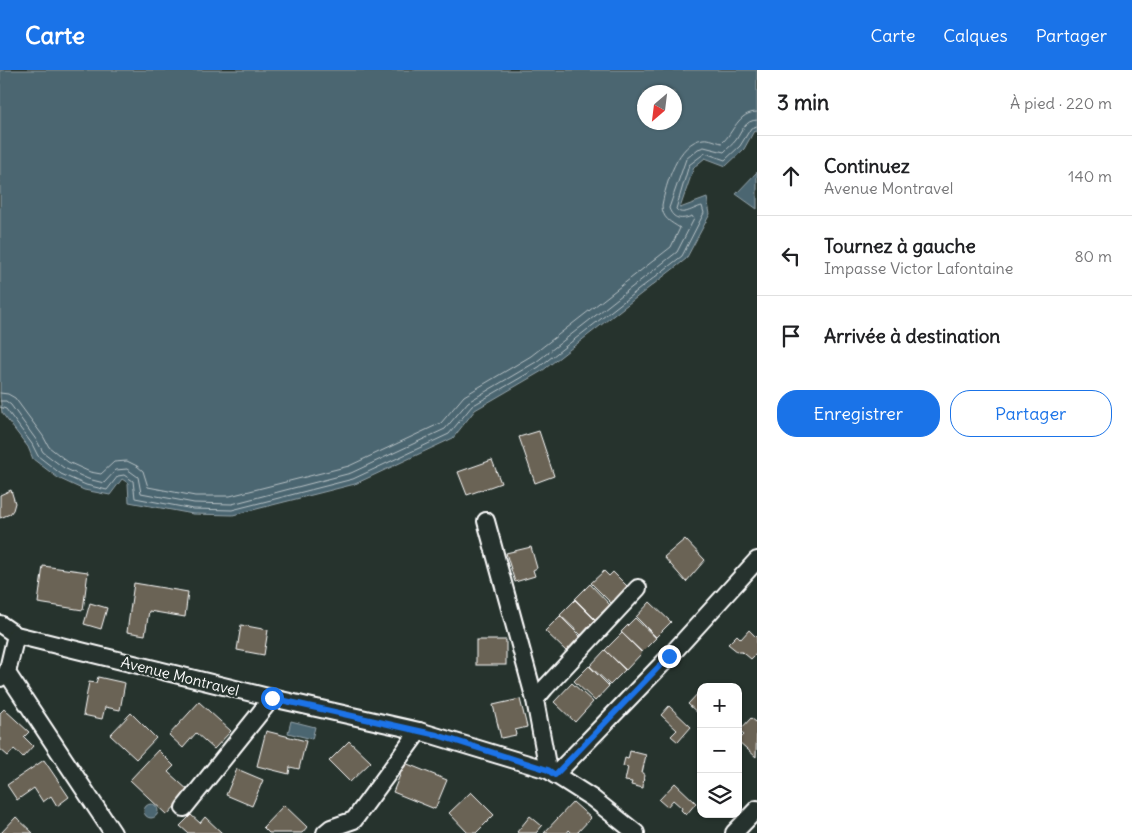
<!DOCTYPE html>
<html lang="fr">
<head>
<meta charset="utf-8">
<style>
	:root { --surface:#fff; --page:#f6f6f6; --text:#202124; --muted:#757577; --line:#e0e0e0; --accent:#1a73e8 }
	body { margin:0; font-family:Delius,sans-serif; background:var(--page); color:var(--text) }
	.controls { position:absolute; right:15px; bottom:15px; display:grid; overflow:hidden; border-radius:10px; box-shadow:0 1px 4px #0004 }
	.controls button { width:45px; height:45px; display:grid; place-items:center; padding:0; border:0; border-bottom:1px solid var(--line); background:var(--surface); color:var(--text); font:25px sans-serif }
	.compass { position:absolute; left:637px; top:15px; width:45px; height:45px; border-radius:50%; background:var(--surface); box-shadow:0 1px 4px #0004; rotate:208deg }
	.stop { position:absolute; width:15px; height:15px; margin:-11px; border:4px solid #1a73e8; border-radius:50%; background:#fff }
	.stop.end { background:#1a73e8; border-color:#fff; box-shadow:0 1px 5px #0008 }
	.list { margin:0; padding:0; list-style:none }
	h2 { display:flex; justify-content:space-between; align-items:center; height:65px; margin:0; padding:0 20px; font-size:21px }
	h2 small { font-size:16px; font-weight:400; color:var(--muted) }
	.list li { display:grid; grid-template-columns:32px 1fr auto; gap:15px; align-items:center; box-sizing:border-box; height:80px; padding:0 20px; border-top:1px solid var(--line) }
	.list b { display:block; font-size:19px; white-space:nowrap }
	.list p { margin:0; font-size:16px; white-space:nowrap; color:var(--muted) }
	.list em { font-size:16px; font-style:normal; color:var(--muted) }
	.actions { display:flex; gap:10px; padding:15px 20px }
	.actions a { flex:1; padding:11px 0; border:1px solid var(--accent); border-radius:20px; text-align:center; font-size:18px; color:var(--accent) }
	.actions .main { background:var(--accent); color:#fff }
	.icon { flex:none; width:28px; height:28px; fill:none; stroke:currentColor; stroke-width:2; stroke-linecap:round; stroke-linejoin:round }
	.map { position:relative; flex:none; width:757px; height:763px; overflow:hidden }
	header { display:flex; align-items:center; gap:30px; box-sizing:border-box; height:70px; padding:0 25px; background:var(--accent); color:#fff }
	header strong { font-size:24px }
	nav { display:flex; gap:28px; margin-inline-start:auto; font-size:18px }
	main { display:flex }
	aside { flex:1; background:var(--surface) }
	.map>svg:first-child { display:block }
	.water { fill:#4c6671; stroke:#94a3aa; fill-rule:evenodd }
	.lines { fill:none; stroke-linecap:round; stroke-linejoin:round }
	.shore { stroke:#b7c2c6; stroke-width:1 }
	.building { fill:#6b6354; stroke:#fff }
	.minor-casing { stroke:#fff; stroke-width:20 }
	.minor { stroke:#26332d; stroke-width:16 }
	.route { stroke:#1a73e8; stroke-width:6 }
	.labels { text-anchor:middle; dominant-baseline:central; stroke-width:4.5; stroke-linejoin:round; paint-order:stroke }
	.street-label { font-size:15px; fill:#fff; stroke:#26332d }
</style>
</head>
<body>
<header>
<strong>Carte</strong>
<nav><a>Carte</a><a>Calques</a><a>Partager</a></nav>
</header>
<main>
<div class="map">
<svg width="757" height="763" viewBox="0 0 757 763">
	<rect width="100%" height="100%" fill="#26332d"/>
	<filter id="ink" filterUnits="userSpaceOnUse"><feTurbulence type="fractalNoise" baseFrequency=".02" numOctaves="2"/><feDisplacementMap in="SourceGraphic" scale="10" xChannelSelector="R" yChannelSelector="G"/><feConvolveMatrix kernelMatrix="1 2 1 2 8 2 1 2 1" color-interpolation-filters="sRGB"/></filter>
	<g filter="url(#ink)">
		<!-- water -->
		<g class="water">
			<path d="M 0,0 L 757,0 L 757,62 L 754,61 L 744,79 L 726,96 L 705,88 L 694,97 L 680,138 L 707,128 L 710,144 L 686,189 L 542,301 L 475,340 L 453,368 L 355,414 L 233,445 L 193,444 L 129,432 L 128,413 L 122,409 L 110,425 L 84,420 L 58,408 L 33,389 L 28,377 L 2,343 L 0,327 ZM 674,22 L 674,52 L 644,52 L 644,22 Z"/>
			<polygon points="757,102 757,139 736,124"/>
			<polygon points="291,651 315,657 312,669 288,663"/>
			<circle cx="151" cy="741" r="7"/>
		</g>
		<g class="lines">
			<!-- shore -->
			<g class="shore">
				<path d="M 0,323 L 8,324 L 15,328 L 43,366 L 49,377 L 68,392 L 90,402 L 101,404 L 114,392 L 127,391 L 137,396 L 143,401 L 148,417 L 195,426 L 230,426 L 349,396 L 441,353 L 464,326 L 531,286 L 671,177 L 680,158 C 671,152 662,149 662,135 C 666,114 678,72 703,69 C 710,68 716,72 722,73 C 734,62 738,42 757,42"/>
				<path d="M 0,331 L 6,331 L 11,335 L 37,371 L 43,382 L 64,398 L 88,409 L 104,413 L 116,400 L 127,399 L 138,407 L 141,423 L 194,433 L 232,434 L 351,403 L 445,359 L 468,332 L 536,292 L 677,182 L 694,149 L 692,146 C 682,150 673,150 669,138 L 686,89 L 698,79 L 704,77 L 724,82 C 728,78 733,74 736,70 C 742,61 745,50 757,50"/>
				<path d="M 0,337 L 6,339 L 32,374 L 38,386 L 61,404 L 86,415 L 107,420 L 118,406 L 124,405 L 133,411 L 135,428 L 193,439 L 232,440 L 353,409 L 449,364 L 472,336 L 539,297 L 682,186 L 704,143 L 702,136 C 693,138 682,147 676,139 L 689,95 L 705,83 L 725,90 L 740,76 L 751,58 L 757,56"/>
			</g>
		</g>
		<!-- building -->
		<g class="building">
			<polygon points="539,361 554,406 535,413 519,367"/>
			<polygon points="492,390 501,413 467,425 458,402"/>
			<polygon points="11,420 15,433 13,440 10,444 0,448 0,425"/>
			<polygon points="685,469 705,490 686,512 664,487"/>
			<polygon points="531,477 537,498 533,500 535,506 515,512 506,483"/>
			<polygon points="43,496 88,502 83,540 38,533"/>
			<polygon points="604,501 609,506 613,502 628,517 611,533 591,513"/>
			<polygon points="134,513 188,522 185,547 149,541 145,565 127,562"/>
			<polygon points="590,514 610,535 595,549 575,529"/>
			<polygon points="575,530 595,550 581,565 560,545"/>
			<polygon points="650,532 671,552 656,567 636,547"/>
			<polygon points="90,533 107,538 101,559 84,554"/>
			<polygon points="560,546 580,566 566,581 545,561"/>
			<polygon points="635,548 656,568 642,582 621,562"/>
			<polygon points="241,555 268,560 264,585 237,580"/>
			<polygon points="749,560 757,568 757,584 756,584 751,589 745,584 745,585 742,582 738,582 728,574 737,565 741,569"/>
			<polygon points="622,563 642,583 626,600 605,580"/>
			<rect x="476" y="570" width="30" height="25"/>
			<polygon points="605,580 625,600 610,615 590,596"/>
			<polygon points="589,596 609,616 595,631 574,611"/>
			<polygon points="98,607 125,613 120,640 105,637 102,649 83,645 89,612 96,613"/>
			<polygon points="572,613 593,632 575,652 554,632"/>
			<polygon points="701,620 701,646 688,634"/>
			<polygon points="520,629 527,657 515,660 516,665 501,668 493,635"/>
			<polygon points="199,632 231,661 214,679 196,663 183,678 169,665"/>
			<polygon points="669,636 691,657 678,672 671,666 677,660 661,645"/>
			<polygon points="4,639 29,662 24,667 33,676 23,687 14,679 8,686 0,679 0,643"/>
			<polygon points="131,643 156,668 136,689 110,665"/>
			<polygon points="751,648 756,652 757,651 756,687 738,671 744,665 739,661"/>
			<polygon points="266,661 306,671 299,699 290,697 289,704 257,696"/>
			<polygon points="349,671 371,692 350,712 329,691"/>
			<polygon points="158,680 174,696 168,702 189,721 167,745 130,710"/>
			<polygon points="630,681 646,685 642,703 644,703 643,718 631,715 632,712 625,711 628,697 623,696 625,688 628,689"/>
			<polygon points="44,690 69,727 57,736 51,726 43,732 34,718 17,730 7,715"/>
			<polygon points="405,693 447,710 435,739 393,722"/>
			<polygon points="237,699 263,710 252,736 226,725"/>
			<polygon points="675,713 696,733 686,745 681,740 682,738 673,730 667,737 659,730"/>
			<polygon points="471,722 494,745 476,763 468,763 449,743"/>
			<polygon points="573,732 591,748 577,763 572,763 569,760 567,763 544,763"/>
			<polygon points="284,735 307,757 302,763 269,763 263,757"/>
			<polygon points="191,745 200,753 205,747 222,763 188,763 180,756"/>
			<polygon points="530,746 542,756 536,763 518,763 517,762"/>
			<polygon points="16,747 33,763 1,763"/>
		</g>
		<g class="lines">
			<defs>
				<g id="minor">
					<polyline points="486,451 535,630"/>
					<polyline points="0,554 16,565 272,628 419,661 548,700 592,728 636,763"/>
					<polyline points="7,603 113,763"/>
					<polyline points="0,608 7,603 16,565"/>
					<polyline points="548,700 535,630 545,618 638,518"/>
					<polyline points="555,705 669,587 757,490"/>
					<polyline points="184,738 272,628"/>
					<polyline points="325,763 331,758 354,750 419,661"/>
					<polyline points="734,763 757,739"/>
				</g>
			</defs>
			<!-- minor casing -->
			<use href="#minor" class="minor-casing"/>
			<!-- minor -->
			<use href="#minor" class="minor"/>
		</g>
	</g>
	<g class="lines" filter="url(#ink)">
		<!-- route -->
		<polyline class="route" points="272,628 437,665 548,700 555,705 669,586"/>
	</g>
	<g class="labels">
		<!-- street labels -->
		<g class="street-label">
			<text transform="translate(180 606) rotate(14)">Avenue Montravel</text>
		</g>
	</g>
</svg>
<div class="controls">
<button>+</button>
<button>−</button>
<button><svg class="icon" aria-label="layers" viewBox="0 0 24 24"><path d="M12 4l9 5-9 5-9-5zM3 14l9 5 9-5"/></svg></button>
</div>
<svg class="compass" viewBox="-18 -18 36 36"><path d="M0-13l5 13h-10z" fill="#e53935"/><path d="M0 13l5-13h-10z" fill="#757577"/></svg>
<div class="stop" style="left:272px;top:628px"></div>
<div class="stop end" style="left:669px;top:586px"></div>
</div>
<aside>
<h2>3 min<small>À pied · 220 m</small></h2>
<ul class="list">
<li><svg class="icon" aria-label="ahead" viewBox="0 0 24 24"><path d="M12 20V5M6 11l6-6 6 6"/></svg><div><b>Continuez</b><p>Avenue Montravel</p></div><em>140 m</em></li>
<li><svg class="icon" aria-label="left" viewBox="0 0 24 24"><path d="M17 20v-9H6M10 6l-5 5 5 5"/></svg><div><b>Tournez à gauche</b><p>Impasse Victor Lafontaine</p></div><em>80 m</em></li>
<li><svg class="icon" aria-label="arrive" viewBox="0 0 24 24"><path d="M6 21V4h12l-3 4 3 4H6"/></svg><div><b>Arrivée à destination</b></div></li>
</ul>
<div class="actions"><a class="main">Enregistrer</a><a>Partager</a></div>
</aside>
</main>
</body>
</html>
